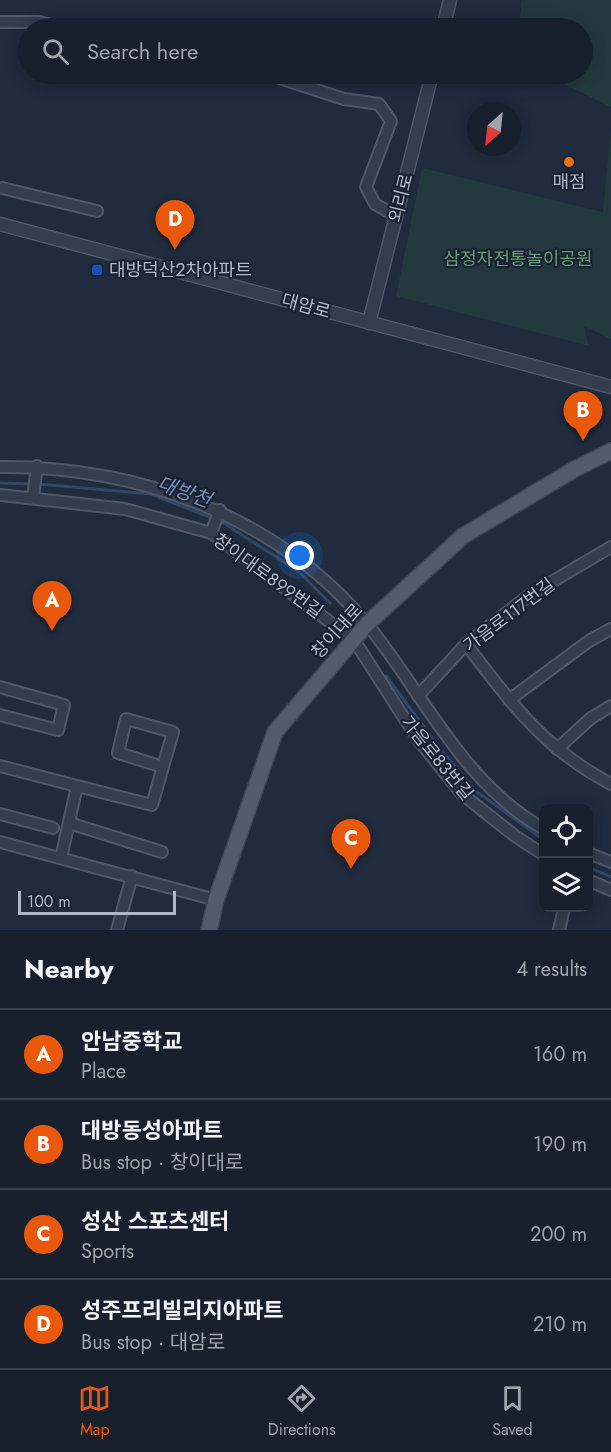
<!DOCTYPE html>
<html lang="en">
<head>
<meta charset="utf-8">
<style>
	:root { --surface:#18202e; --page:#252d3a; --text:#f1f3f6; --muted:#9fa3aa; --line:#363e4a; --accent:#ea580c }
	body { margin:0; font-family:Jost,"Noto Sans KR",sans-serif; background:var(--page); color:var(--text) }
	.controls { position:absolute; right:18px; bottom:18px; display:grid; overflow:hidden; border-radius:12px; box-shadow:0 3px 15px #0003 }
	.controls button { width:54px; height:54px; display:grid; place-items:center; padding:0; border:0; border-bottom:2px solid var(--line); background:var(--surface); color:var(--text); font:30px sans-serif }
	.compass { position:absolute; left:467px; top:102px; width:54px; height:54px; border-radius:50%; background:var(--surface); box-shadow:0 3px 15px #0003; rotate:207deg }
	.scale { position:absolute; left:18px; bottom:15px; width:158px; box-sizing:border-box; padding-left:6px; border:3px solid #afb8c9; border-top:0; font-size:16px; line-height:21px; white-space:nowrap; color:#afb8c9; -webkit-text-stroke:4px #192232; paint-order:stroke }
	.you { position:absolute; left:300px; top:556px; width:21px; height:21px; margin:-15px; border:4px solid #fff; border-radius:50%; background:#1a73e8; box-shadow:0 0 0 9px #1a73e833 }
	.badge { display:grid; place-items:center; width:39px; height:39px; border-radius:50%; background:var(--accent); color:#fff; font-size:20px; font-weight:700 }
	.pin { position:absolute; translate:-50% -50px; filter:drop-shadow(0 2px 3px #0008) }
	.pin::after { content:''; position:absolute; top:32px; width:21px; height:18px; background:inherit; clip-path:polygon(0 0,100% 0,50% 100%) }
	.list { margin:0; padding:0; list-style:none }
	h2 { display:flex; justify-content:space-between; align-items:center; height:78px; margin:0; padding:0 24px; font-size:26px }
	h2 small { font-size:20px; font-weight:400; color:var(--muted) }
	.list li { display:grid; grid-template-columns:39px 1fr auto; gap:18px; align-items:center; box-sizing:border-box; height:90px; padding:0 24px; border-top:2px solid var(--line) }
	.list b { display:block; font-size:22px; white-space:nowrap }
	.list p { margin:0; font-size:20px; white-space:nowrap; color:var(--muted) }
	.list em { font-size:20px; font-style:normal; color:var(--muted) }
	.icon { flex:none; width:33px; height:33px; fill:none; stroke:currentColor; stroke-width:2; stroke-linecap:round; stroke-linejoin:round }
	.map { position:relative; flex:none; width:611px; height:930px; overflow:hidden }
	.search { position:absolute; background:var(--surface); box-shadow:0 3px 15px #0003; left:18px; right:18px; top:18px; height:66px; display:flex; align-items:center; gap:15px; box-sizing:border-box; padding:0 21px; border-radius:33px; color:var(--muted); font-size:22px }
	.sheet { height:438px; background:var(--surface) }
	nav { display:flex; justify-content:space-around; align-items:center; box-sizing:border-box; height:84px; border-top:2px solid var(--line); background:var(--surface); font-size:16px; color:var(--muted) }
	nav a { display:grid; justify-items:center; gap:3px }
	nav .on { color:var(--accent) }
	.map>svg:first-child { display:block }
	.green { fill:#223a3e }
	.lines { fill:none; stroke-linecap:round; stroke-linejoin:round }
	.stream { stroke:#324666; stroke-width:3 }
	.minor-casing { stroke:#4f5868; stroke-width:14 }
	.tertiary-casing { stroke:#4f5868; stroke-width:15 }
	.primary-casing { stroke:#3d4656; stroke-width:18 }
	.minor { stroke:#343d4d; stroke-width:10 }
	.tertiary { stroke:#343d4d; stroke-width:12 }
	.primary { stroke:#525c6d; stroke-width:15 }
	.food-dot { fill:#e8710a; stroke:#192232; stroke-width:2 }
	.transit-dot { fill:#1a4fb4; stroke:#192232; stroke-width:2 }
	.labels { text-anchor:middle; dominant-baseline:central; stroke-width:4.5; stroke-linejoin:round; paint-order:stroke }
	.poi-label { font-size:18px; fill:#afb8c9; stroke:#192232 }
	.street-label { font-size:18px; fill:#afb8c9; stroke:#192232 }
	.park-label { font-size:18px; fill:#649c73; stroke:#192232 }
	.water-label { font-size:20px; font-style:italic; fill:#748db3; stroke:#192232 }
</style>
</head>
<body>
<div class="map">
<svg width="611" height="930" viewBox="0 0 611 930">
	<rect width="100%" height="100%" fill="#202b3d"/>
	<!-- green -->
	<g class="green">
		<polygon points="522,0 611,0 611,107 544,74 582,74 582,28 518,28"/>
		<polygon points="611,128 611,339 584,326 589,346 396,296 422,168 603,212"/>
	</g>
	<g class="lines">
		<!-- stream -->
		<g class="stream">
			<polyline points="0,483 31,484"/>
			<polyline points="38,484 151,494 222,522 298,571 330,603"/>
			<polyline points="386,676 443,752 477,792 544,840"/>
			<polyline points="588,867 611,877"/>
		</g>
		<defs>
			<g id="minor">
				<polyline points="0,22 39,22 64,28"/>
				<polyline points="267,74 344,99 379,104 391,121 366,187 375,204 396,216"/>
				<polyline points="2,188 97,211"/>
				<path d="M 0,467 C 138,466 277,516 367,624 C 424,694 462,783 544,829"/>
				<polyline points="0,495 125,509 211,533 354,640 417,738 462,794 515,836 544,855"/>
				<polyline points="33,498 37,466"/>
				<polyline points="211,533 220,510"/>
				<path d="M 466,644 C 511,703 544,749 611,784"/>
				<polyline points="0,687 64,705 58,730 0,715"/>
				<polyline points="418,696 466,644 531,594 611,547"/>
				<polyline points="509,700 589,641 611,629"/>
				<polyline points="557,749 591,718 611,706"/>
				<polyline points="0,766 77,786"/>
				<polyline points="0,814 53,828"/>
				<polyline points="69,823 162,852"/>
				<polyline points="0,842 216,900"/>
				<polyline points="588,853 611,862"/>
				<polyline points="61,858 77,786 152,805 173,732 126,719 118,753 163,767"/>
				<polyline points="588,880 611,890"/>
				<polyline points="117,930 132,876"/>
				<polyline points="559,930 564,908"/>
			</g>
			<g id="tertiary">
				<polyline points="443,28 450,0"/>
				<polyline points="0,224 611,387"/>
				<polyline points="369,323 432,74"/>
			</g>
			<polyline id="primary" points="209,930 216,900 275,732 367,624 463,536 575,469 611,451"/>
		</defs>
		<!-- minor casing -->
		<use href="#minor" class="minor-casing"/>
		<!-- tertiary casing -->
		<use href="#tertiary" class="tertiary-casing"/>
		<!-- primary casing -->
		<use href="#primary" class="primary-casing"/>
		<!-- minor -->
		<use href="#minor" class="minor"/>
		<!-- tertiary -->
		<use href="#tertiary" class="tertiary"/>
		<!-- primary -->
		<use href="#primary" class="primary"/>
	</g>
	<!-- markers -->
	<circle class="food-dot" cx="569" cy="162" r="6"/>
	<rect class="transit-dot" x="91" y="264" width="12" height="12" rx="3"/>
	<g class="labels">
		<!-- poi labels -->
		<g class="poi-label">
			<text x="569" y="182">매점</text>
			<text x="109" y="270" text-anchor="start">대방덕산2차아파트</text>
		</g>
		<!-- street labels -->
		<g class="street-label">
			<text transform="translate(401 198) rotate(-76)">외리로</text>
			<text transform="translate(306 306) rotate(15)">대암로</text>
			<text transform="translate(268 576) rotate(36)">창이대로899번길</text>
			<text transform="translate(509 615) rotate(-37)">가음로117번길</text>
			<text transform="translate(337 631) rotate(-48)">창이대로</text>
			<text transform="translate(437 758) rotate(51)">가음로83번길</text>
		</g>
		<!-- park labels -->
		<g class="park-label">
			<text x="518" y="259">삼정자전통놀이공원</text>
		</g>
		<!-- water labels -->
		<g class="water-label">
			<text transform="translate(184 492) rotate(20)">대방천</text>
		</g>
	</g>
</svg>
<div class="controls">
<button><svg class="icon" aria-label="locate" viewBox="0 0 24 24"><circle cx="12" cy="12" r="6"/><path d="M12 2v4M12 18v4M2 12h4M18 12h4"/></svg></button>
<button><svg class="icon" aria-label="layers" viewBox="0 0 24 24"><path d="M12 4l9 5-9 5-9-5zM3 14l9 5 9-5"/></svg></button>
</div>
<svg class="compass" viewBox="-18 -18 36 36"><path d="M0-13l5 13h-10z" fill="#e53935"/><path d="M0 13l5-13h-10z" fill="#9fa3aa"/></svg>
<div class="scale">100 m</div>
<div class="you"></div>
<div class="pin badge" style="left:52px;top:631px">A</div>
<div class="pin badge" style="left:583px;top:441px">B</div>
<div class="pin badge" style="left:351px;top:869px">C</div>
<div class="pin badge" style="left:175px;top:250px">D</div>
<div class="search"><svg class="icon" aria-label="search" viewBox="0 0 24 24"><circle cx="10" cy="10" r="6"/><path d="M15 15l6 6"/></svg>Search here</div>
</div>
<section class="sheet">
<h2>Nearby<small>4 results</small></h2>
<ul class="list">
<li><span class="badge">A</span><div><b>안남중학교</b><p>Place</p></div><em>160 m</em></li>
<li><span class="badge">B</span><div><b>대방동성아파트</b><p>Bus stop · 창이대로</p></div><em>190 m</em></li>
<li><span class="badge">C</span><div><b>성산 스포츠센터</b><p>Sports</p></div><em>200 m</em></li>
<li><span class="badge">D</span><div><b>성주프리빌리지아파트</b><p>Bus stop · 대암로</p></div><em>210 m</em></li>
</ul>
</section>
<nav>
<a class="on"><svg class="icon" aria-label="map" viewBox="0 0 24 24"><path d="M3 6l6-2 6 2 6-2v14l-6 2-6-2-6 2zM9 4v14M15 6v14"/></svg>Map</a>
<a><svg class="icon" aria-label="directions" viewBox="0 0 24 24"><path d="M12 3l9 9-9 9-9-9zM9 14v-3h6M13 9l2 2-2 2"/></svg>Directions</a>
<a><svg class="icon" aria-label="saved" viewBox="0 0 24 24"><path d="M7 4h10v16l-5-4-5 4z"/></svg>Saved</a>
</nav>
</body>
</html>
